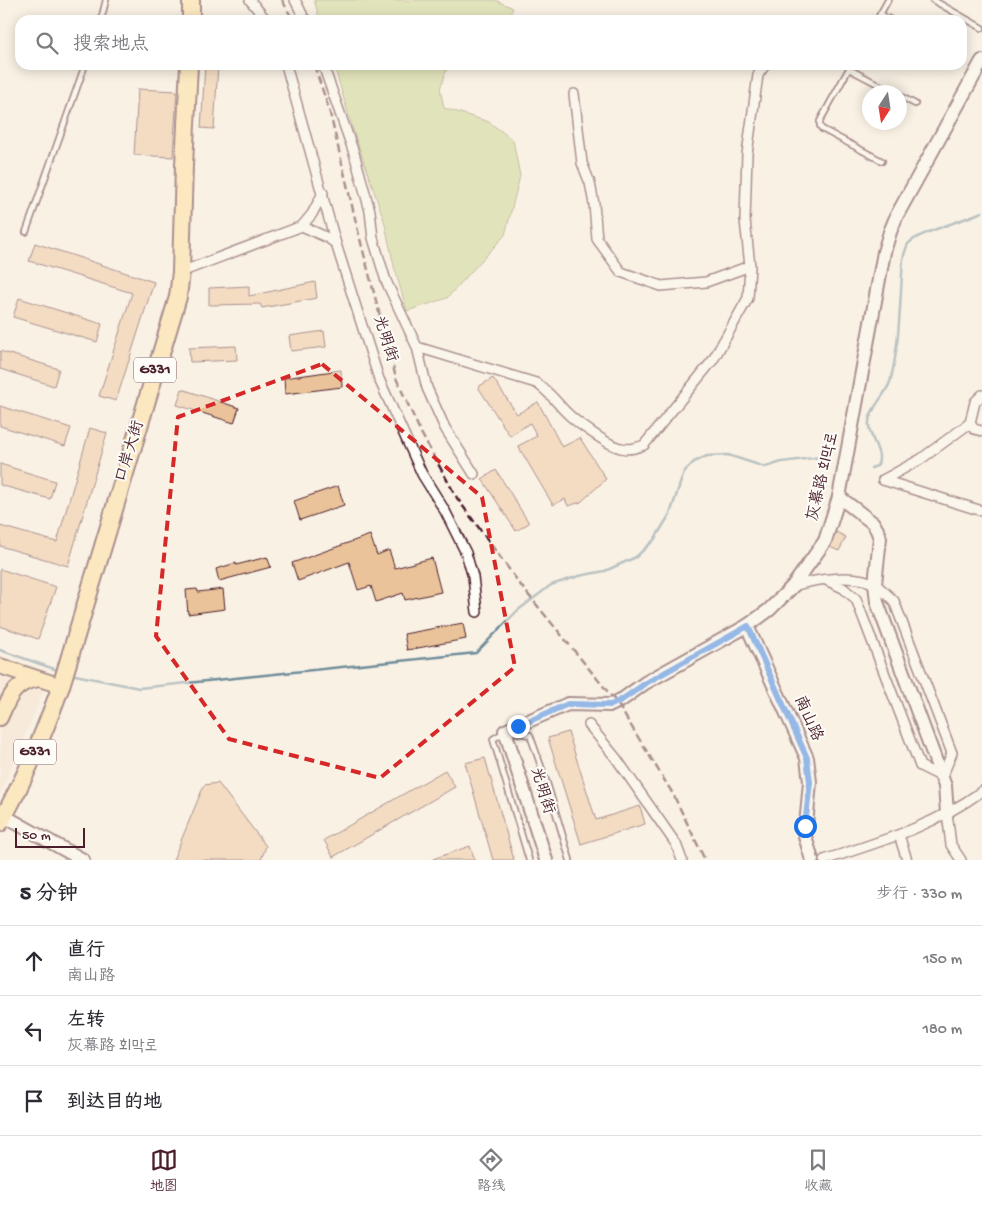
<!DOCTYPE html>
<html lang="zh">
<head>
<meta charset="utf-8">
<style>
	:root { --surface:#fff; --page:#f2f2f3; --text:#2b2b33; --muted:#7c7c81; --line:#e1e1e2; --accent:#4a1f2b }
	body { margin:0; font-family:"Gochi Hand","LXGW WenKai TC","Poor Story",sans-serif; background:var(--page); color:var(--text) }
	.compass { position:absolute; left:862px; top:85px; width:45px; height:45px; border-radius:50%; background:var(--surface); box-shadow:0 2px 12px #0003; rotate:192deg }
	.scale { position:absolute; left:15px; bottom:12px; width:70px; box-sizing:border-box; padding-left:5px; border:2px solid #4a1f2b; border-top:0; font-size:14px; line-height:18px; white-space:nowrap; color:#4a1f2b; -webkit-text-stroke:4px #fdfcf7; paint-order:stroke }
	.stop { position:absolute; width:15px; height:15px; margin:-11px; border:4px solid #1a73e8; border-radius:50%; background:#fff }
	.stop.end { background:#1a73e8; border-color:#fff; box-shadow:0 1px 5px #0008 }
	.list { margin:0; padding:0; list-style:none }
	h2 { display:flex; justify-content:space-between; align-items:center; height:65px; margin:0; padding:0 20px; font-size:21px }
	h2 small { font-size:16px; font-weight:400; color:var(--muted) }
	.list li { display:grid; grid-template-columns:32px 1fr auto; gap:15px; align-items:center; box-sizing:border-box; height:70px; padding:0 20px; border-top:1px solid var(--line) }
	.list b { display:block; font-size:19px; white-space:nowrap }
	.list p { margin:0; font-size:16px; white-space:nowrap; color:var(--muted) }
	.list em { font-size:16px; font-style:normal; color:var(--muted) }
	.icon { flex:none; width:28px; height:28px; fill:none; stroke:currentColor; stroke-width:2; stroke-linecap:round; stroke-linejoin:round }
	.map { position:relative; flex:none; width:982px; height:860px; overflow:hidden }
	.search { position:absolute; background:var(--surface); box-shadow:0 2px 12px #0003; left:15px; right:15px; top:15px; height:55px; display:flex; align-items:center; gap:12px; box-sizing:border-box; padding:0 18px; border-radius:15px; color:var(--muted); font-size:19px }
	.sheet { height:275px; background:var(--surface) }
	nav { display:flex; justify-content:space-around; align-items:center; box-sizing:border-box; height:70px; border-top:1px solid var(--line); background:var(--surface); font-size:14px; color:var(--muted) }
	nav a { display:grid; justify-items:center; gap:2px }
	nav .on { color:var(--accent) }
	.map>svg:first-child { display:block }
	.built { fill:#f4e3ce }
	.green { fill:#c4d68b; stroke:#877a5b }
	.lines { fill:none; stroke-linecap:round; stroke-linejoin:round }
	.stream { stroke:#6f8d9b; stroke-width:2.5 }
	.building { fill:#eac39a; stroke:#4a1f2b }
	.lane-casing { stroke:#4a1f2b; stroke-width:8 }
	.street-casing { stroke:#4a1f2b; stroke-width:12 }
	.secondary-casing { stroke:#4a1f2b; stroke-width:16 }
	.primary-casing { stroke:#4a1f2b; stroke-width:18 }
	.highway-casing { stroke:#4a1f2b; stroke-width:20 }
	.lane { stroke:#fdfcf7; stroke-width:4.5 }
	.street { stroke:#fdfcf7; stroke-width:9 }
	.secondary { stroke:#fdfcf7; stroke-width:12 }
	.primary { stroke:#fedd96; stroke-width:14 }
	.highway { stroke:#fedd96; stroke-width:16 }
	.rail { stroke:#4a1f2b; stroke-width:2.5; stroke-dasharray:8 4; stroke-linecap:butt }
	.route { stroke:#1a73e8; stroke-width:6 }
	.marked { fill:none; stroke:#d62828; stroke-width:4; stroke-dasharray:10 6; stroke-linejoin:round }
	.labels { text-anchor:middle; dominant-baseline:central; stroke-width:4; stroke-linejoin:round; paint-order:stroke }
	.shield { fill:#fdfcf7; stroke:#806168; stroke-width:1 }
	.shield-label { font-size:15px; font-weight:bold; fill:#4a1f2b }
	.street-label { font-size:16px; fill:#4a1f2b; stroke:#fdfcf7 }
</style>
</head>
<body>
<div class="map">
<svg width="982" height="860" viewBox="0 0 982 860">
	<rect width="100%" height="100%" fill="#f9f1e4"/>
	<filter id="ink" filterUnits="userSpaceOnUse"><feTurbulence type="fractalNoise" baseFrequency=".02" numOctaves="2"/><feDisplacementMap in="SourceGraphic" scale="10" xChannelSelector="R" yChannelSelector="G"/><feConvolveMatrix kernelMatrix="1 2 1 2 8 2 1 2 1" color-interpolation-filters="sRGB"/></filter>
	<g filter="url(#ink)">
		<!-- built -->
		<polygon class="built" points="0,655 52,672 0,794"/>
		<!-- green -->
		<g class="green">
			<polygon points="314,0 495,0 513,8 507,20 320,20"/>
			<polygon points="334,65 448,65 440,89 444,108 489,122 513,140 520,176 505,235 447,298 407,311 394,266 384,220 353,130"/>
		</g>
		<g class="lines">
			<!-- stream -->
			<g class="stream">
				<path d="M 871,468 L 877,466 C 885,452 867,437 869,422 C 871,407 885,396 890,382 C 900,346 900,297 903,259 C 904,255 906,248 908,244 C 917,233 965,220 982,212"/>
				<polyline points="0,650 60,671"/>
				<polyline points="70,674 139,688 476,653 517,611 551,585 579,576 605,571 636,557 654,540 670,514 684,472 694,462 707,456 728,455 765,467 782,462 821,457"/>
			</g>
		</g>
		<!-- building -->
		<g class="building">
			<polygon points="205,65 218,65 214,129 201,128"/>
			<polygon points="138,89 177,91 173,157 134,155"/>
			<polygon points="35,243 154,282 116,401 99,396 132,293 29,261"/>
			<polygon points="315,282 317,298 262,308 260,304 209,305 209,288 249,286 249,296"/>
			<polygon points="19,298 102,324 97,342 13,317"/>
			<polygon points="324,331 326,347 291,351 289,336"/>
			<polygon points="236,346 237,360 190,362 189,348"/>
			<polygon points="0,351 59,369 54,386 0,369"/>
			<polygon points="341,370 342,387 285,394 284,378"/>
			<polygon points="493,378 517,414 538,402 562,447 580,438 606,479 581,502 568,506 565,499 553,505 518,446 537,436 530,423 510,436 478,387"/>
			<polygon points="182,389 239,408 234,423 177,405"/>
			<polygon points="0,406 71,428 65,446 0,426"/>
			<polygon points="90,428 107,433 68,566 0,546 0,526 57,542"/>
			<polygon points="0,464 55,481 50,499 0,485"/>
			<polygon points="496,470 529,523 516,531 482,479"/>
			<polygon points="338,486 344,505 300,520 294,501"/>
			<polygon points="836,532 846,537 839,551 830,547"/>
			<polygon points="370,535 377,555 389,550 395,568 432,558 441,592 405,600 403,593 376,602 371,586 358,590 349,562 298,581 292,563"/>
			<polygon points="267,557 271,567 219,581 216,569 236,563 236,565"/>
			<polygon points="0,569 56,587 38,639 0,626"/>
			<polygon points="197,589 198,592 223,589 225,609 188,614 186,590"/>
			<polygon points="463,623 466,639 407,650 404,634"/>
			<polygon points="568,732 596,820 640,806 645,824 581,844 548,738"/>
			<polygon points="485,758 514,860 493,860 465,763"/>
			<polygon points="445,770 455,787 333,857 324,840"/>
			<polygon points="218,783 266,846 261,860 173,860 204,785"/>
			<polygon points="470,846 475,860 433,860 433,859"/>
		</g>
		<g class="lines">
			<defs>
				<g id="lane">
					<polyline points="933,0 982,28"/>
					<polyline points="880,14 891,20"/>
					<polyline points="101,20 106,0"/>
					<polyline points="877,20 888,0"/>
					<polyline points="851,65 820,121 820,126 822,129 882,161"/>
					<polyline points="849,69 893,92"/>
					<polyline points="900,96 915,104"/>
					<polyline points="26,232 85,65"/>
					<polyline points="512,732 530,735 547,783 570,860"/>
					<polyline points="503,733 493,739 529,860"/>
				</g>
				<g id="street">
					<polyline points="250,0 266,20"/>
					<polyline points="295,0 305,20"/>
					<polyline points="286,65 336,244 379,379 422,474 445,511 466,553 473,577 477,612"/>
					<polyline points="323,65 354,153 370,211 373,238 386,281 417,347 427,388 445,428 474,474"/>
					<polyline points="574,94 582,163 590,183 594,204 597,239 621,272 661,286 706,282 750,266"/>
					<polyline points="302,226 328,238 336,244"/>
					<polyline points="181,272 302,226 312,214 323,193"/>
					<path d="M 417,347 L 536,383 C 549,391 556,402 567,413 C 576,422 609,446 621,448 C 630,450 636,448 644,445 L 713,360 L 748,298 L 750,266 L 745,220 L 747,154 L 758,75 L 765,65"/>
					<polyline points="970,423 974,429 982,431"/>
					<polyline points="883,480 921,459 970,423 975,402 982,395"/>
					<polyline points="883,480 982,511"/>
					<path d="M 793,586 C 814,580 856,572 876,585 C 882,589 888,596 894,601 L 952,753 L 942,777 L 920,766 L 856,599 L 843,588 L 826,580"/>
					<polyline points="589,725 616,758 676,844 682,860"/>
					<polyline points="947,813 951,845 961,860"/>
					<polyline points="899,835 907,860"/>
					<path d="M 824,860 C 879,842 935,826 982,791"/>
				</g>
				<g id="secondary">
					<polyline points="839,497 873,523 877,530 880,538 875,584 877,602 945,786 947,813"/>
					<polyline points="747,626 807,758 810,782 805,836 812,860"/>
					<polyline points="4,816 83,860"/>
					<polyline points="546,860 505,731 568,704 611,705 623,699 645,683 747,626 769,610 793,586 825,541 839,497 884,252 890,232 897,215 982,61"/>
				</g>
				<g id="primary">
					<polyline points="0,666 61,686"/>
					<path d="M 0,718 C 9,698 14,682 39,679"/>
				</g>
				<g id="highway">
					<polyline points="191,0 191,20"/>
					<path d="M 0,823 C 25,780 44,733 61,686 L 178,297 L 181,272 L 184,165 L 189,65"/>
				</g>
			</defs>
			<!-- lane casing -->
			<use href="#lane" class="lane-casing"/>
			<!-- street casing -->
			<use href="#street" class="street-casing"/>
			<!-- secondary casing -->
			<use href="#secondary" class="secondary-casing"/>
			<!-- primary casing -->
			<use href="#primary" class="primary-casing"/>
			<!-- highway casing -->
			<use href="#highway" class="highway-casing"/>
			<!-- lane -->
			<use href="#lane" class="lane"/>
			<!-- street -->
			<use href="#street" class="street"/>
			<!-- secondary -->
			<use href="#secondary" class="secondary"/>
			<!-- primary -->
			<use href="#primary" class="primary"/>
			<!-- highway -->
			<use href="#highway" class="highway"/>
			<!-- rail -->
			<g class="rail">
				<polyline points="282,0 293,20"/>
				<polyline points="314,65 329,109 359,235 396,378 421,433 457,498 522,587 617,703 673,794 705,860"/>
			</g>
		</g>
	</g>
	<g class="lines" filter="url(#ink)">
		<!-- route -->
		<polyline class="route" points="518,726 568,704 611,705 623,699 646,683 748,626 807,758 810,782 805,826"/>
	</g>
	<!-- marked area -->
	<path d="M0 0H982V860H0ZM 322,364 L 482,497 L 515,667 L 380,778 L 229,739 L 156,636 L 178,417 Z" fill="#f9f1e4" fill-opacity=".55" fill-rule="evenodd"/>
	<path class="marked" d="M 322,364 L 482,497 L 515,667 L 380,778 L 229,739 L 156,636 L 178,417 Z"/>
	<g class="labels">
		<!-- shield labels -->
		<g class="shield">
			<rect x="134" y="357.5" width="42" height="25" rx="4"/>
			<rect x="14" y="739.5" width="42" height="25" rx="4"/>
		</g>
		<g class="shield-label">
			<text x="155" y="370">G331</text>
			<text x="35" y="752">G331</text>
		</g>
		<!-- street labels -->
		<g class="street-label">
			<text transform="translate(384 339) rotate(72)">光明街</text>
			<text transform="translate(131 452) rotate(-73)">口岸大街</text>
			<text transform="translate(824 477) rotate(-77)">灰幕路 회막로</text>
			<text transform="translate(807 719) rotate(66)">南山路</text>
			<text transform="translate(541 791) rotate(73)">光明街</text>
		</g>
	</g>
</svg>
<svg class="compass" viewBox="-18 -18 36 36"><path d="M0-13l5 13h-10z" fill="#e53935"/><path d="M0 13l5-13h-10z" fill="#7c7c81"/></svg>
<div class="scale">50 m</div>
<div class="stop" style="left:805px;top:826px"></div>
<div class="stop end" style="left:518px;top:726px"></div>
<div class="search"><svg class="icon" aria-label="search" viewBox="0 0 24 24"><circle cx="10" cy="10" r="6"/><path d="M15 15l6 6"/></svg>搜索地点</div>
</div>
<section class="sheet">
<h2>5 分钟<small>步行 · 330 m</small></h2>
<ul class="list">
<li><svg class="icon" aria-label="ahead" viewBox="0 0 24 24"><path d="M12 20V5M6 11l6-6 6 6"/></svg><div><b>直行</b><p>南山路</p></div><em>150 m</em></li>
<li><svg class="icon" aria-label="left" viewBox="0 0 24 24"><path d="M17 20v-9H6M10 6l-5 5 5 5"/></svg><div><b>左转</b><p>灰幕路 회막로</p></div><em>180 m</em></li>
<li><svg class="icon" aria-label="arrive" viewBox="0 0 24 24"><path d="M6 21V4h12l-3 4 3 4H6"/></svg><div><b>到达目的地</b></div></li>
</ul>
</section>
<nav>
<a class="on"><svg class="icon" aria-label="map" viewBox="0 0 24 24"><path d="M3 6l6-2 6 2 6-2v14l-6 2-6-2-6 2zM9 4v14M15 6v14"/></svg>地图</a>
<a><svg class="icon" aria-label="directions" viewBox="0 0 24 24"><path d="M12 3l9 9-9 9-9-9zM9 14v-3h6M13 9l2 2-2 2"/></svg>路线</a>
<a><svg class="icon" aria-label="saved" viewBox="0 0 24 24"><path d="M7 4h10v16l-5-4-5 4z"/></svg>收藏</a>
</nav>
</body>
</html>
